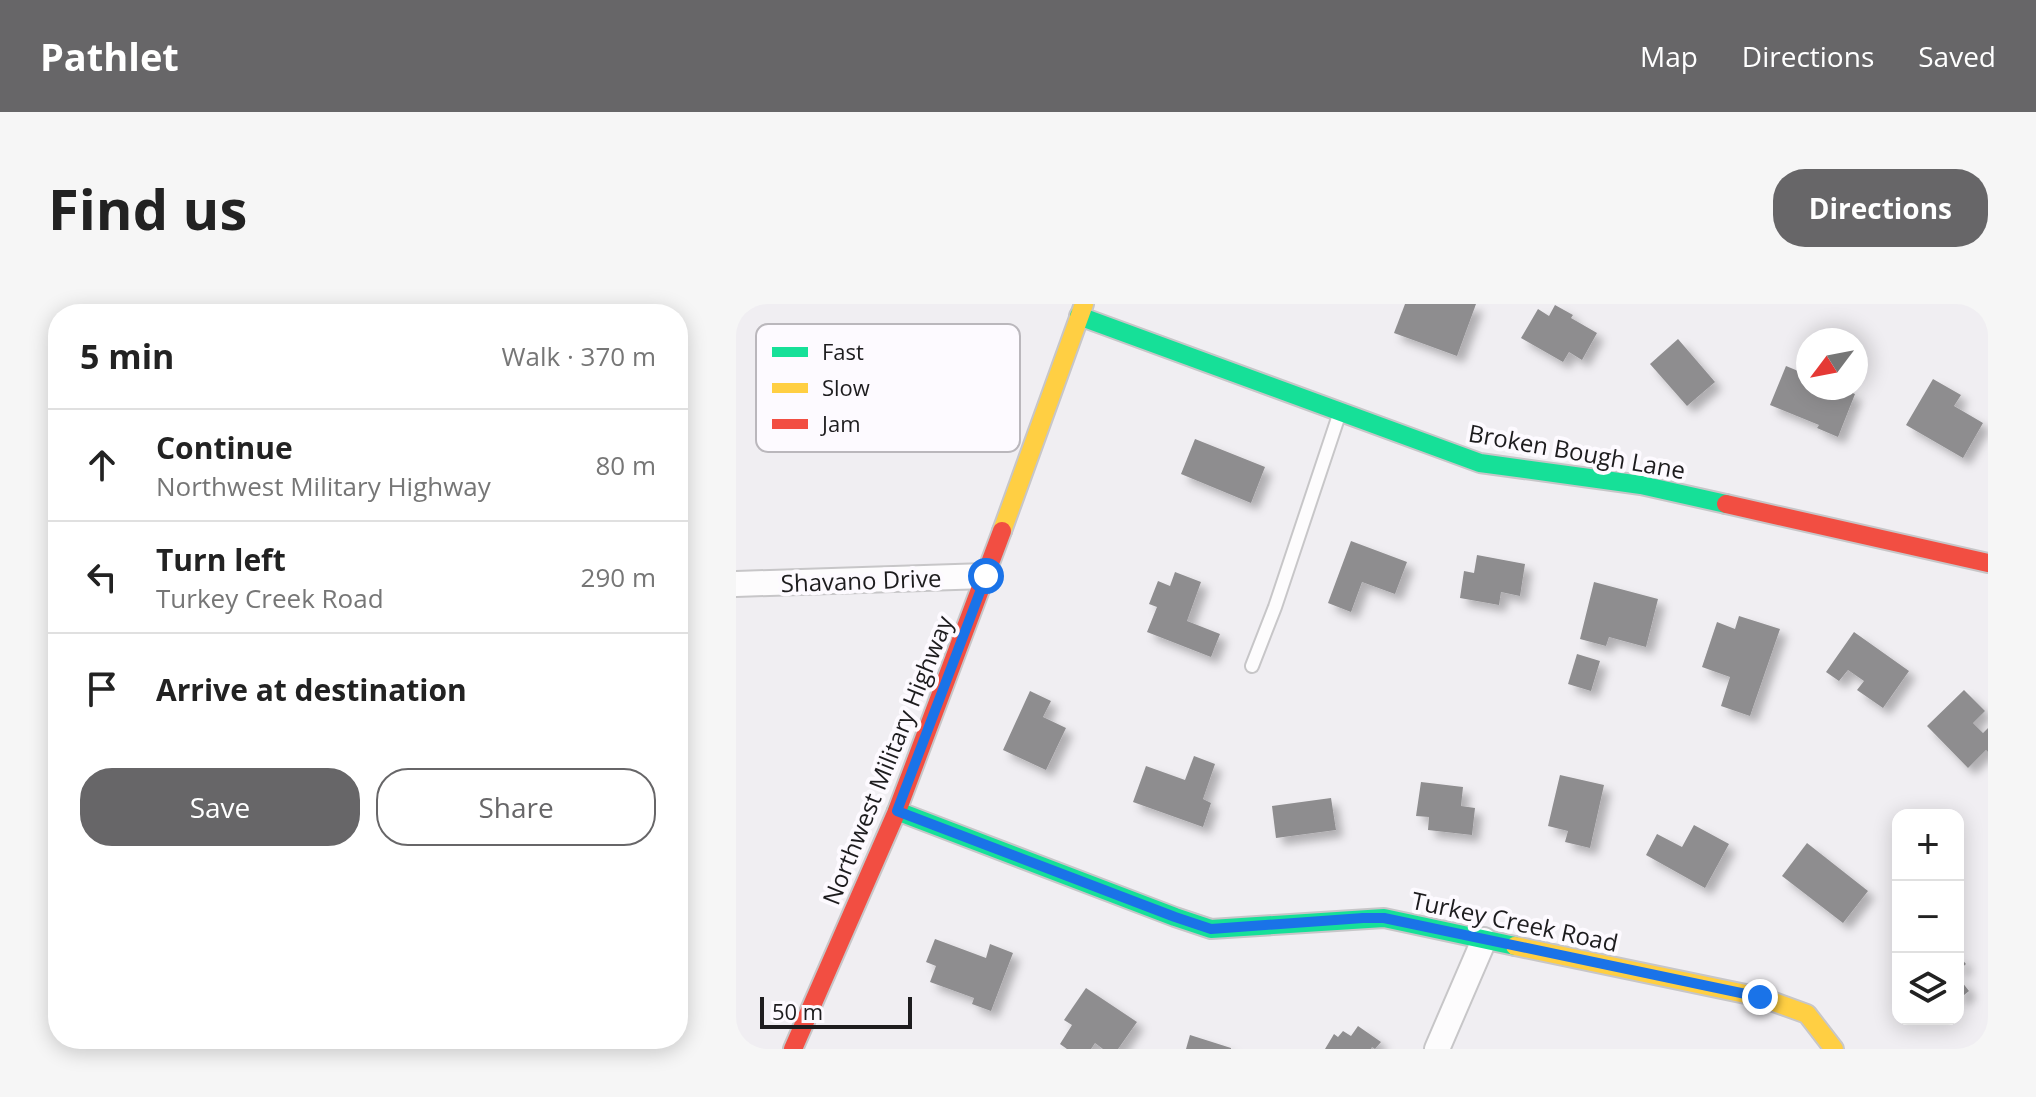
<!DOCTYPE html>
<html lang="en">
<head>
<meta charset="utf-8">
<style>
	:root { --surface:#fff; --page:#f6f6f6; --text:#222; --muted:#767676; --line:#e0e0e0; --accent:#676668 }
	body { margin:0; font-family:"Open Sans",sans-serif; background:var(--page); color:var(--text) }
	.controls { position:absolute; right:24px; bottom:24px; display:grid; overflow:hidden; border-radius:16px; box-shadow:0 4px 20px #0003 }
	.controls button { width:72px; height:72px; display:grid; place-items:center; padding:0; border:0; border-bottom:2px solid var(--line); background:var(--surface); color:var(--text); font:40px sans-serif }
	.compass { position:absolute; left:1060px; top:24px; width:72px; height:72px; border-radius:50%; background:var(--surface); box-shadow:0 4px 20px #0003; rotate:238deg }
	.scale { position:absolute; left:24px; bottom:20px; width:152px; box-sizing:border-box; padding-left:8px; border:4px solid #1d1c1e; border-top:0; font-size:22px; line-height:28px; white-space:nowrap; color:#1d1c1e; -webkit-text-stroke:6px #fdfaff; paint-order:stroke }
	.stop { position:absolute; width:24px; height:24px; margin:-18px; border:6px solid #1a73e8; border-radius:50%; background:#fff }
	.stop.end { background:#1a73e8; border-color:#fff; box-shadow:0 2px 8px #0008 }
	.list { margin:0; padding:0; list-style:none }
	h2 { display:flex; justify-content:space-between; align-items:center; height:104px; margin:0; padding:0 32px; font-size:34px }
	h2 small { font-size:26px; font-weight:400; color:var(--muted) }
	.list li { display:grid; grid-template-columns:52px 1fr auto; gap:24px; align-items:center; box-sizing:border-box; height:112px; padding:0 32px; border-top:2px solid var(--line) }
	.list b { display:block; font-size:30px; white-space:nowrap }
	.list p { margin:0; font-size:26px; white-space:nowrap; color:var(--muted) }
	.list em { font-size:26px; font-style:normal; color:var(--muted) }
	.actions { display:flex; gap:16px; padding:24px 32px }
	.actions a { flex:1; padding:18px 0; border:2px solid var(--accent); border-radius:32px; text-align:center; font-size:28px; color:var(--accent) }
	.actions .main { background:var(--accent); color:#fff }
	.icon { flex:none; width:44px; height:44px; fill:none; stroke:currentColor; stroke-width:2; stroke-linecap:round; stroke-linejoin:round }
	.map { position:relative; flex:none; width:1252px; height:745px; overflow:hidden; border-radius:32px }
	header { display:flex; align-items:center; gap:48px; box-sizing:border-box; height:112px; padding:0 40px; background:var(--accent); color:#fff }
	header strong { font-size:38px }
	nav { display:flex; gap:44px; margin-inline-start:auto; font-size:28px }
	.intro { display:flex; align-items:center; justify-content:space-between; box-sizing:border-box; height:192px; padding:0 48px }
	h1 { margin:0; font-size:56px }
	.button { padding:20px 36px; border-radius:32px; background:var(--accent); color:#fff; font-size:28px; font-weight:700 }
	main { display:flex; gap:48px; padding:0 48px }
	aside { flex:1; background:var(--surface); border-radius:32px; box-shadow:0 4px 20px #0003 }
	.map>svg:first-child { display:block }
	.building { fill:#8e8d8f; filter:url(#shadow) }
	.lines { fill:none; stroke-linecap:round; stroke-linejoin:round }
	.lane-casing { stroke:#c7c6c8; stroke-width:16 }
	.street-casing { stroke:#c7c6c8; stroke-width:28 }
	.fast-casing { stroke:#c7c6c8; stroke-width:22 }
	.slow-casing { stroke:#c7c6c8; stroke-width:22 }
	.jam-casing { stroke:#c7c6c8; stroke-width:22 }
	.lane { stroke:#fdfcfd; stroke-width:12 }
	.street { stroke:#fdfcfd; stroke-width:24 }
	.fast { stroke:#16e098; stroke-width:18 }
	.slow { stroke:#ffcf43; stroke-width:18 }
	.jam { stroke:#f24e42; stroke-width:18 }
	.route { stroke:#1a73e8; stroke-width:10 }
	.labels { text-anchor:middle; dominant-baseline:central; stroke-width:8; stroke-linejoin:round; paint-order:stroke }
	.street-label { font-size:24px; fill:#1d1c1e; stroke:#fdfaff }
	.key { fill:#fdfaff; stroke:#bab7bc; stroke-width:2 }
	.key-label { font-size:22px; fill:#1d1c1e }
</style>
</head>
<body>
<header>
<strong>Pathlet</strong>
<nav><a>Map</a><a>Directions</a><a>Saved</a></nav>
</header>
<div class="intro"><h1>Find us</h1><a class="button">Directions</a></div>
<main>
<aside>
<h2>5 min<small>Walk · 370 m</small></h2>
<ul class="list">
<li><svg class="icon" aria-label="ahead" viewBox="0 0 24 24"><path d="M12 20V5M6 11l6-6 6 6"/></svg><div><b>Continue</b><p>Northwest Military Highway</p></div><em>80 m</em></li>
<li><svg class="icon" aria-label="left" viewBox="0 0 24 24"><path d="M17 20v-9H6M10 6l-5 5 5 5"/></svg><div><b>Turn left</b><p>Turkey Creek Road</p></div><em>290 m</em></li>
<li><svg class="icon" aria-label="arrive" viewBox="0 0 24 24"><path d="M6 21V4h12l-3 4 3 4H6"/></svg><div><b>Arrive at destination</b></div></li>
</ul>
<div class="actions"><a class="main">Save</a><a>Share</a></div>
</aside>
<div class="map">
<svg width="1252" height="745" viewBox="0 0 1252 745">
	<defs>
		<filter id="shadow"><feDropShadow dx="7" dy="7" stdDeviation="4" flood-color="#0004"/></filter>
	</defs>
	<rect width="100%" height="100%" fill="#f0eef2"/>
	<!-- building -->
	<g class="building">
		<polygon points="669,0 740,0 721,52 658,29"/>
		<polygon points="819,1 837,11 835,14 861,29 846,56 833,48 827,58 785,34 802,5 813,12"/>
		<polygon points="942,35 979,78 951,102 914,60"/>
		<polygon points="1050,62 1072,71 1072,84 1104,84 1119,90 1102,133 1081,124 1083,121 1034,101"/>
		<polygon points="1197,75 1225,91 1218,102 1247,119 1227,154 1170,121"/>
		<polygon points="459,135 529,163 515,199 445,170"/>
		<polygon points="615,237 671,258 659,290 626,278 615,308 592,299"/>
		<polygon points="741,251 789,260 784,292 765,288 763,301 724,294 728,267 738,269"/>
		<polygon points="439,268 465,278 451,317 484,330 475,353 411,328 421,303 413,300 422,277 434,282"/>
		<polygon points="858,278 922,295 910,343 873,333 870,342 844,335"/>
		<polygon points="1003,312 1044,325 1014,412 985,402 994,373 966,363 981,318 999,325"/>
		<polygon points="1118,328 1173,367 1147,404 1121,386 1128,377 1112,366 1103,377 1090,368"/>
		<polygon points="841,350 864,357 855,387 832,380"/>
		<polygon points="1228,386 1249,407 1237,419 1247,429 1252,424 1252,448 1250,446 1232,464 1191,422"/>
		<polygon points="294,387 315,397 307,413 330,424 310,466 267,446"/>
		<polygon points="458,452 479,460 467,495 475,499 467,523 397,498 410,462 449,476"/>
		<polygon points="824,471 868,481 854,544 829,538 832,527 812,522"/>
		<polygon points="685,478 727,483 725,502 739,504 736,531 692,526 693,513 680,512"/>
		<polygon points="595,494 600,526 540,534 536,502"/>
		<polygon points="958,521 993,540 969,584 910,551 921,530 946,543"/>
		<polygon points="1071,539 1132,587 1107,619 1046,572"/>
		<polygon points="199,635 250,654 254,640 277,649 255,707 236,700 238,694 194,678 200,662 190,658"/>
		<polygon points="1222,651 1230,660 1222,667"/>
		<polygon points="1222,673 1233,687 1222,696"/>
		<polygon points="350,684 401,718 382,745 367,745 359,739 355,745 331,745 324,740 336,721 328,716"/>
		<polygon points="622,722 645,738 639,745 636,743 635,745 589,745 598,730 602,733 607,727 615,732"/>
		<polygon points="454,731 495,744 495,745 450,745"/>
	</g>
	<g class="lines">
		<defs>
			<polyline id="lane" points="516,362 539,303 603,111"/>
			<g id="street">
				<polyline points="0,280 250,272"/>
				<polyline points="701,745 748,636"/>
			</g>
			<g id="fast">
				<polyline points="343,12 744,159 905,181 990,200"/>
				<polyline points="161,507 439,613 475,625 648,614 779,642"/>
			</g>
			<g id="slow">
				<polyline points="266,227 348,0"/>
				<polyline points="779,642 1024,693 1071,710 1098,745"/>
			</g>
			<g id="jam">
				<polyline points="990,200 1252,259"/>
				<polyline points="57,745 161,507 266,227"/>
			</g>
		</defs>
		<!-- lane casing -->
		<use href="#lane" class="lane-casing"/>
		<!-- street casing -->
		<use href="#street" class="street-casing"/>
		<!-- fast casing -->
		<use href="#fast" class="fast-casing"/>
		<!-- slow casing -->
		<use href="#slow" class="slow-casing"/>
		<!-- jam casing -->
		<use href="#jam" class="jam-casing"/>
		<!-- lane -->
		<use href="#lane" class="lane"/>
		<!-- street -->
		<use href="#street" class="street"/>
		<!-- fast -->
		<use href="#fast" class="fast"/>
		<!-- slow -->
		<use href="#slow" class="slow"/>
		<!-- jam -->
		<use href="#jam" class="jam"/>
	</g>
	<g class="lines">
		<!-- route -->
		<polyline class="route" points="250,272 161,507 439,613 475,625 627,614 648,614 1024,693"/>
	</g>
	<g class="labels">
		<!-- street labels -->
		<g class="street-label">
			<text transform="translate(841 147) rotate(10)">Broken Bough Lane</text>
			<text transform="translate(125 276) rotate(-2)">Shavano Drive</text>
			<text transform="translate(151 456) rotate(-68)">Northwest Military Highway</text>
			<text transform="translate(779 617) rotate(12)">Turkey Creek Road</text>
		</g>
	</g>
	<!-- legend -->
	<rect x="20" y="20" width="264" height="128" rx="12" class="key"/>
	<rect x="36" y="43" width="36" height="10" fill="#16e098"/>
	<rect x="36" y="79" width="36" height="10" fill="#ffcf43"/>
	<rect x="36" y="115" width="36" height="10" fill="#f24e42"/>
	<g class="key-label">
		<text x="86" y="56">Fast</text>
		<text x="86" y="92">Slow</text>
		<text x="86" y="128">Jam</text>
	</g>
</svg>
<div class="controls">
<button>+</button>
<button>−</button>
<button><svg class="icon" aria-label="layers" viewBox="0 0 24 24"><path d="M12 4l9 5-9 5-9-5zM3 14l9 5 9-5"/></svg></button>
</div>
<svg class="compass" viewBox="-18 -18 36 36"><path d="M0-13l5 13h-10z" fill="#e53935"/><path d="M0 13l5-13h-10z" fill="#767676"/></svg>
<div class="scale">50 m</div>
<div class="stop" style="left:250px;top:272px"></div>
<div class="stop end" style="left:1024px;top:693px"></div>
</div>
</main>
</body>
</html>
